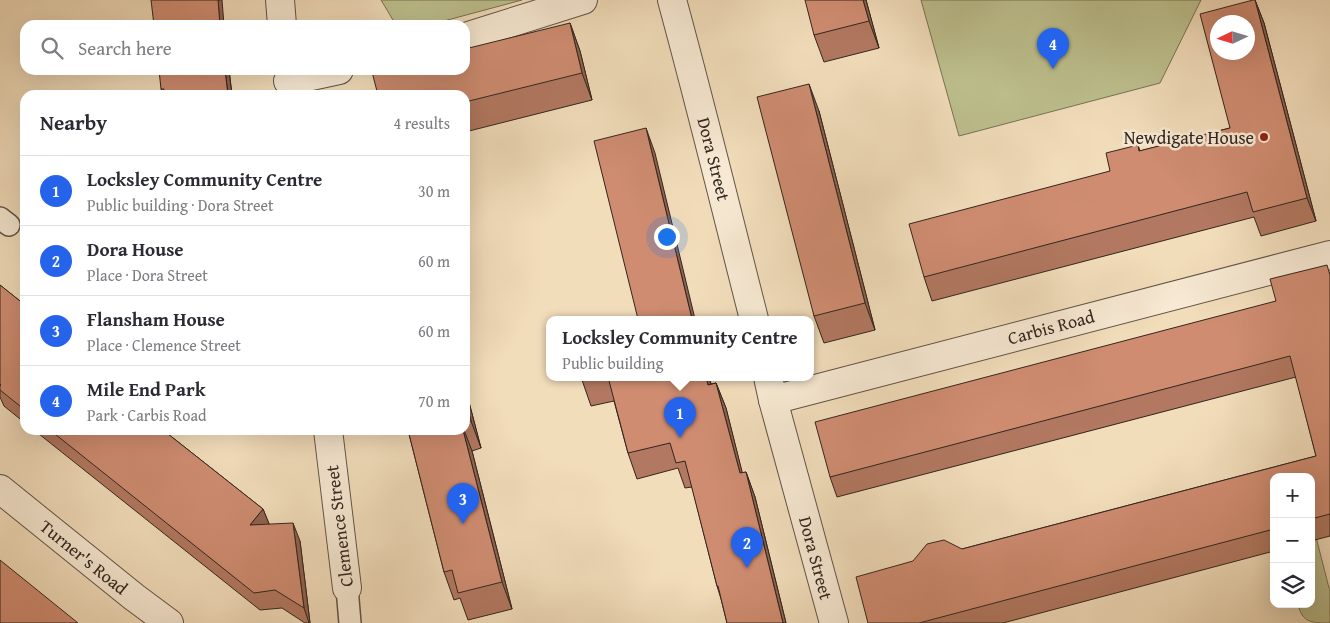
<!DOCTYPE html>
<html lang="en">
<head>
<meta charset="utf-8">
<style>
	:root { --surface:#fff; --page:#f2f2f3; --text:#2b2b33; --muted:#7c7c81; --line:#e1e1e2; --accent:#2563eb }
	body { margin:0; font-family:"Gentium Book Plus",serif; background:var(--page); color:var(--text) }
	.controls { position:absolute; right:15px; bottom:15px; display:grid; overflow:hidden; border-radius:10px; box-shadow:0 5px 20px #0002 }
	.controls button { width:45px; height:45px; display:grid; place-items:center; padding:0; border:0; border-bottom:1px solid var(--line); background:var(--surface); color:var(--text); font:25px sans-serif }
	.compass { position:absolute; left:1210px; top:15px; width:45px; height:45px; border-radius:50%; background:var(--surface); box-shadow:0 5px 20px #0002; rotate:266deg }
	.you { position:absolute; left:666px; top:236px; width:18px; height:18px; margin:-12px; border:4px solid #fff; border-radius:50%; background:#1a73e8; box-shadow:0 0 0 8px #1a73e833 }
	.badge { display:grid; place-items:center; width:32px; height:32px; border-radius:50%; background:var(--accent); color:#fff; font-size:16px; font-weight:700 }
	.pin { position:absolute; translate:-50% -41px; filter:drop-shadow(0 1px 2px #0008) }
	.pin::after { content:''; position:absolute; top:26px; width:18px; height:15px; background:inherit; clip-path:polygon(0 0,100% 0,50% 100%) }
	.popup { position:absolute; left:546px; top:316px; width:268px; height:65px; box-sizing:border-box; display:grid; place-content:center; border-radius:10px; background:var(--surface); filter:drop-shadow(0 1px 4px #0005); font-size:16px; white-space:nowrap; color:var(--muted) }
	.popup b { font-size:19px; color:var(--text) }
	.popup::after { content:''; position:absolute; left:50%; top:100%; margin-left:-10px; border:10px solid transparent; border-top-color:var(--surface) }
	.list { margin:0; padding:0; list-style:none }
	h2 { display:flex; justify-content:space-between; align-items:center; height:65px; margin:0; padding:0 20px; font-size:21px }
	h2 small { font-size:16px; font-weight:400; color:var(--muted) }
	.list li { display:grid; grid-template-columns:32px 1fr auto; gap:15px; align-items:center; box-sizing:border-box; height:70px; padding:0 20px; border-top:1px solid var(--line) }
	.list b { display:block; font-size:19px; white-space:nowrap }
	.list p { margin:0; font-size:16px; white-space:nowrap; color:var(--muted) }
	.list em { font-size:16px; font-style:normal; color:var(--muted) }
	.icon { flex:none; width:28px; height:28px; fill:none; stroke:currentColor; stroke-width:2; stroke-linecap:round; stroke-linejoin:round }
	.map { position:relative; flex:none; width:1330px; height:623px; overflow:hidden }
	.search { position:absolute; background:var(--surface); box-shadow:0 5px 20px #0002; left:20px; top:20px; width:450px; height:55px; display:flex; align-items:center; gap:12px; box-sizing:border-box; padding:0 18px; border-radius:15px; color:var(--muted); font-size:19px }
	.panel { position:absolute; background:var(--surface); box-shadow:0 5px 20px #0002; left:20px; top:90px; width:450px; height:345px; border-radius:15px }
	.map>svg:first-child { display:block }
	.green { fill:#bdc08e; stroke:#787257 }
	.lines { fill:none; stroke-linecap:round; stroke-linejoin:round }
	.service-casing { stroke:#625347; stroke-width:24 }
	.minor-casing { stroke:#625347; stroke-width:30 }
	.tertiary-casing { stroke:#625347; stroke-width:30 }
	.service { stroke:#f7e9d3; stroke-width:21 }
	.minor { stroke:#f7e9d3; stroke-width:28 }
	.tertiary { stroke:#f7e9d3; stroke-width:28 }
	.wall { fill:#b27861; stroke:#322520 }
	.shaded-wall { fill:#91624f; stroke:#322520 }
	.building { fill:#cf8c71; stroke:#322520; fill-rule:evenodd }
	.poi-dot { fill:#8f2418; stroke:#f7e9d3; stroke-width:2 }
	.labels { text-anchor:middle; dominant-baseline:central; stroke-width:5; stroke-linejoin:round; paint-order:stroke }
	.poi-label { font-size:18px; fill:#322520; stroke:#f7e9d3; text-anchor:end }
	.street-label { font-size:18px; fill:#322520; stroke:#f7e9d3 }
</style>
</head>
<body>
<div class="map">
<svg width="1330" height="623" viewBox="0 0 1330 623">
	<rect width="100%" height="100%" fill="#f2ddbb"/>
	<filter id="stains"><feTurbulence type="fractalNoise" baseFrequency=".004" numOctaves="4"/><feColorMatrix values="0 0 0 0 .2 0 0 0 0 .09 0 0 0 0 .02 0 0 0 .5 -.17"/></filter>
	<radialGradient id="worn" r=".72"><stop offset=".6" stop-color="#630" stop-opacity="0"/><stop offset="1" stop-color="#630" stop-opacity=".3"/></radialGradient>
	<!-- green -->
	<g class="green">
		<polygon points="381,0 522,0 429,25 396,25"/>
		<polygon points="921,0 1201,0 1160,83 959,136"/>
		<path d="M 1316,537 L 1329,588 L 1330,588 L 1330,623 C 1312,623 1302,623 1298,604 L 1311,604 L 1311,538 Z"/>
	</g>
	<g class="lines">
		<defs>
			<g id="service">
				<polyline points="0,218 9,225"/>
				<polyline points="347,588 350,623"/>
			</g>
			<g id="minor">
				<polyline points="280,0 282,25"/>
				<path d="M 672,0 C 701,106 727,213 754,319"/>
				<polyline points="465,37 583,0"/>
				<polyline points="288,81 339,70"/>
				<polyline points="768,377 773,400 834,623"/>
				<polyline points="773,400 1330,255"/>
				<polyline points="328,430 347,588"/>
			</g>
			<polyline id="tertiary" points="0,489 134,597 169,623"/>
		</defs>
		<!-- service casing -->
		<use href="#service" class="service-casing"/>
		<!-- minor casing -->
		<use href="#minor" class="minor-casing"/>
		<!-- tertiary casing -->
		<use href="#tertiary" class="tertiary-casing"/>
		<!-- service -->
		<use href="#service" class="service"/>
		<!-- minor -->
		<use href="#minor" class="minor"/>
		<!-- tertiary -->
		<use href="#tertiary" class="tertiary"/>
	</g>
	<!-- wall -->
	<g class="wall">
		<polygon points="866,0 879,48 824,62 814,35"/>
		<polygon points="1255,0 1264,23 1316,221 1261,236 1254,217 932,301 924,277 1110,171 1138,145 1140,151 1230,128"/>
		<polygon points="570,23 580,51 592,100 465,132 465,95"/>
		<polygon points="229,70 232,95 163,95 161,89"/>
		<polygon points="819,111 875,330 824,343 814,316"/>
		<polygon points="1330,272 1330,536 1311,541 1311,477 1274,477 1274,551 1003,623 868,623 962,549 1316,456 1296,377 837,497 830,477 1276,301"/>
		<polygon points="0,285 25,305 25,423 4,406 0,397"/>
		<polygon points="581,377 709,377 711,384 716,383 726,408 742,473 746,472 755,497 786,623 727,623 721,599 717,586 692,487 685,488 678,468 637,479 628,453 614,401 591,406"/>
		<polygon points="465,387 481,448 472,451 512,609 468,620 460,598 454,600 444,572 408,430 465,430"/>
		<polygon points="34,430 163,430 263,509 269,524 300,541 310,623 305,623 282,608 260,610"/>
	</g>
	<!-- shaded-wall -->
	<g class="shaded-wall">
		<polygon points="218,0 222,0 224,25 220,25"/>
		<polygon points="863,0 866,0 879,48 869,21"/>
		<polygon points="1255,0 1264,23 1316,221 1307,198"/>
		<polygon points="570,23 580,51 592,100 582,73"/>
		<polygon points="225,70 229,70 232,95 228,95"/>
		<polygon points="809,84 819,111 875,330 865,303"/>
		<polygon points="646,128 655,153 695,319 692,319"/>
		<polygon points="706,377 709,377 718,410 708,385"/>
		<polygon points="716,383 726,408 749,499 740,473"/>
		<polygon points="465,387 481,448 471,421 465,399"/>
		<polygon points="463,430 464,430 472,451 512,609 502,582"/>
		<polygon points="746,472 755,497 786,623 783,623"/>
		<polygon points="263,509 270,526 250,525"/>
		<polygon points="293,523 300,541 310,623 309,623 304,608"/>
	</g>
	<!-- building -->
	<g class="building">
		<polygon points="151,0 218,0 220,25 154,25"/>
		<polygon points="805,0 863,0 869,21 814,35"/>
		<path d="M 1253,0 L 1255,0 L 1307,198 L 1253,212 L 1247,192 L 924,277 L 909,224 L 1110,171 L 1106,153 L 1138,145 L 1139,151 L 1230,128 L 1200,14 ZM 1218,22 L 1248,22 L 1248,52 L 1218,52 Z"/>
		<polygon points="570,23 582,73 465,102 465,95 378,95 372,72 382,70 465,70 465,49"/>
		<polygon points="159,70 225,70 228,95 164,95 164,89 161,89"/>
		<polygon points="809,84 865,303 814,316 757,97"/>
		<polygon points="646,128 692,319 638,319 594,141"/>
		<polygon points="1327,265 1330,275 1330,514 1311,519 1311,477 1274,477 1274,529 919,623 868,623 856,577 913,561 927,544 944,540 962,549 1316,456 1290,356 830,477 815,422 1276,301 1270,279"/>
		<polygon points="0,285 25,305 25,410 0,390 0,386 1,385 0,384"/>
		<polygon points="581,377 601,377 582,381"/>
		<polygon points="608,377 706,377 708,385 716,383 740,473 746,472 783,623 727,623 718,586 717,586 685,461 676,463 670,443 628,453"/>
		<polygon points="465,399 471,421 465,422"/>
		<polygon points="50,430 163,430 263,509 250,525 293,523 304,608 275,590 254,593"/>
		<polygon points="408,430 463,430 502,582 458,593 452,570 444,572"/>
		<polygon points="0,560 78,623 0,623"/>
	</g>
	<!-- markers -->
	<circle class="poi-dot" cx="1264" cy="137" r="5"/>
	<g class="labels">
		<!-- poi labels -->
		<g class="poi-label">
			<text x="1254" y="137">Newdigate House</text>
		</g>
		<!-- street labels -->
		<g class="street-label">
			<text transform="translate(714 159) rotate(76)">Dora Street</text>
			<text transform="translate(1051 327) rotate(-15)">Carbis Road</text>
			<text transform="translate(339 526) rotate(-97)">Clemence Street</text>
			<text transform="translate(84 557) rotate(39)">Turner's Road</text>
			<text transform="translate(816 558) rotate(75)">Dora Street</text>
		</g>
	</g>
	<rect width="100%" height="100%" filter="url(#stains)"/>
	<rect width="100%" height="100%" fill="url(#worn)"/>
</svg>
<div class="controls">
<button>+</button>
<button>−</button>
<button><svg class="icon" aria-label="layers" viewBox="0 0 24 24"><path d="M12 4l9 5-9 5-9-5zM3 14l9 5 9-5"/></svg></button>
</div>
<svg class="compass" viewBox="-18 -18 36 36"><path d="M0-13l5 13h-10z" fill="#e53935"/><path d="M0 13l5-13h-10z" fill="#7c7c81"/></svg>
<div class="you"></div>
<div class="pin badge" style="left:680px;top:438px">1</div>
<div class="popup"><b>Locksley Community Centre</b>Public building</div>
<div class="pin badge" style="left:747px;top:568px">2</div>
<div class="pin badge" style="left:463px;top:524px">3</div>
<div class="pin badge" style="left:1053px;top:69px">4</div>
<div class="search"><svg class="icon" aria-label="search" viewBox="0 0 24 24"><circle cx="10" cy="10" r="6"/><path d="M15 15l6 6"/></svg>Search here</div>
<section class="panel">
<h2>Nearby<small>4 results</small></h2>
<ul class="list">
<li><span class="badge">1</span><div><b>Locksley Community Centre</b><p>Public building · Dora Street</p></div><em>30 m</em></li>
<li><span class="badge">2</span><div><b>Dora House</b><p>Place · Dora Street</p></div><em>60 m</em></li>
<li><span class="badge">3</span><div><b>Flansham House</b><p>Place · Clemence Street</p></div><em>60 m</em></li>
<li><span class="badge">4</span><div><b>Mile End Park</b><p>Park · Carbis Road</p></div><em>70 m</em></li>
</ul>
</section>
</div>
</body>
</html>
